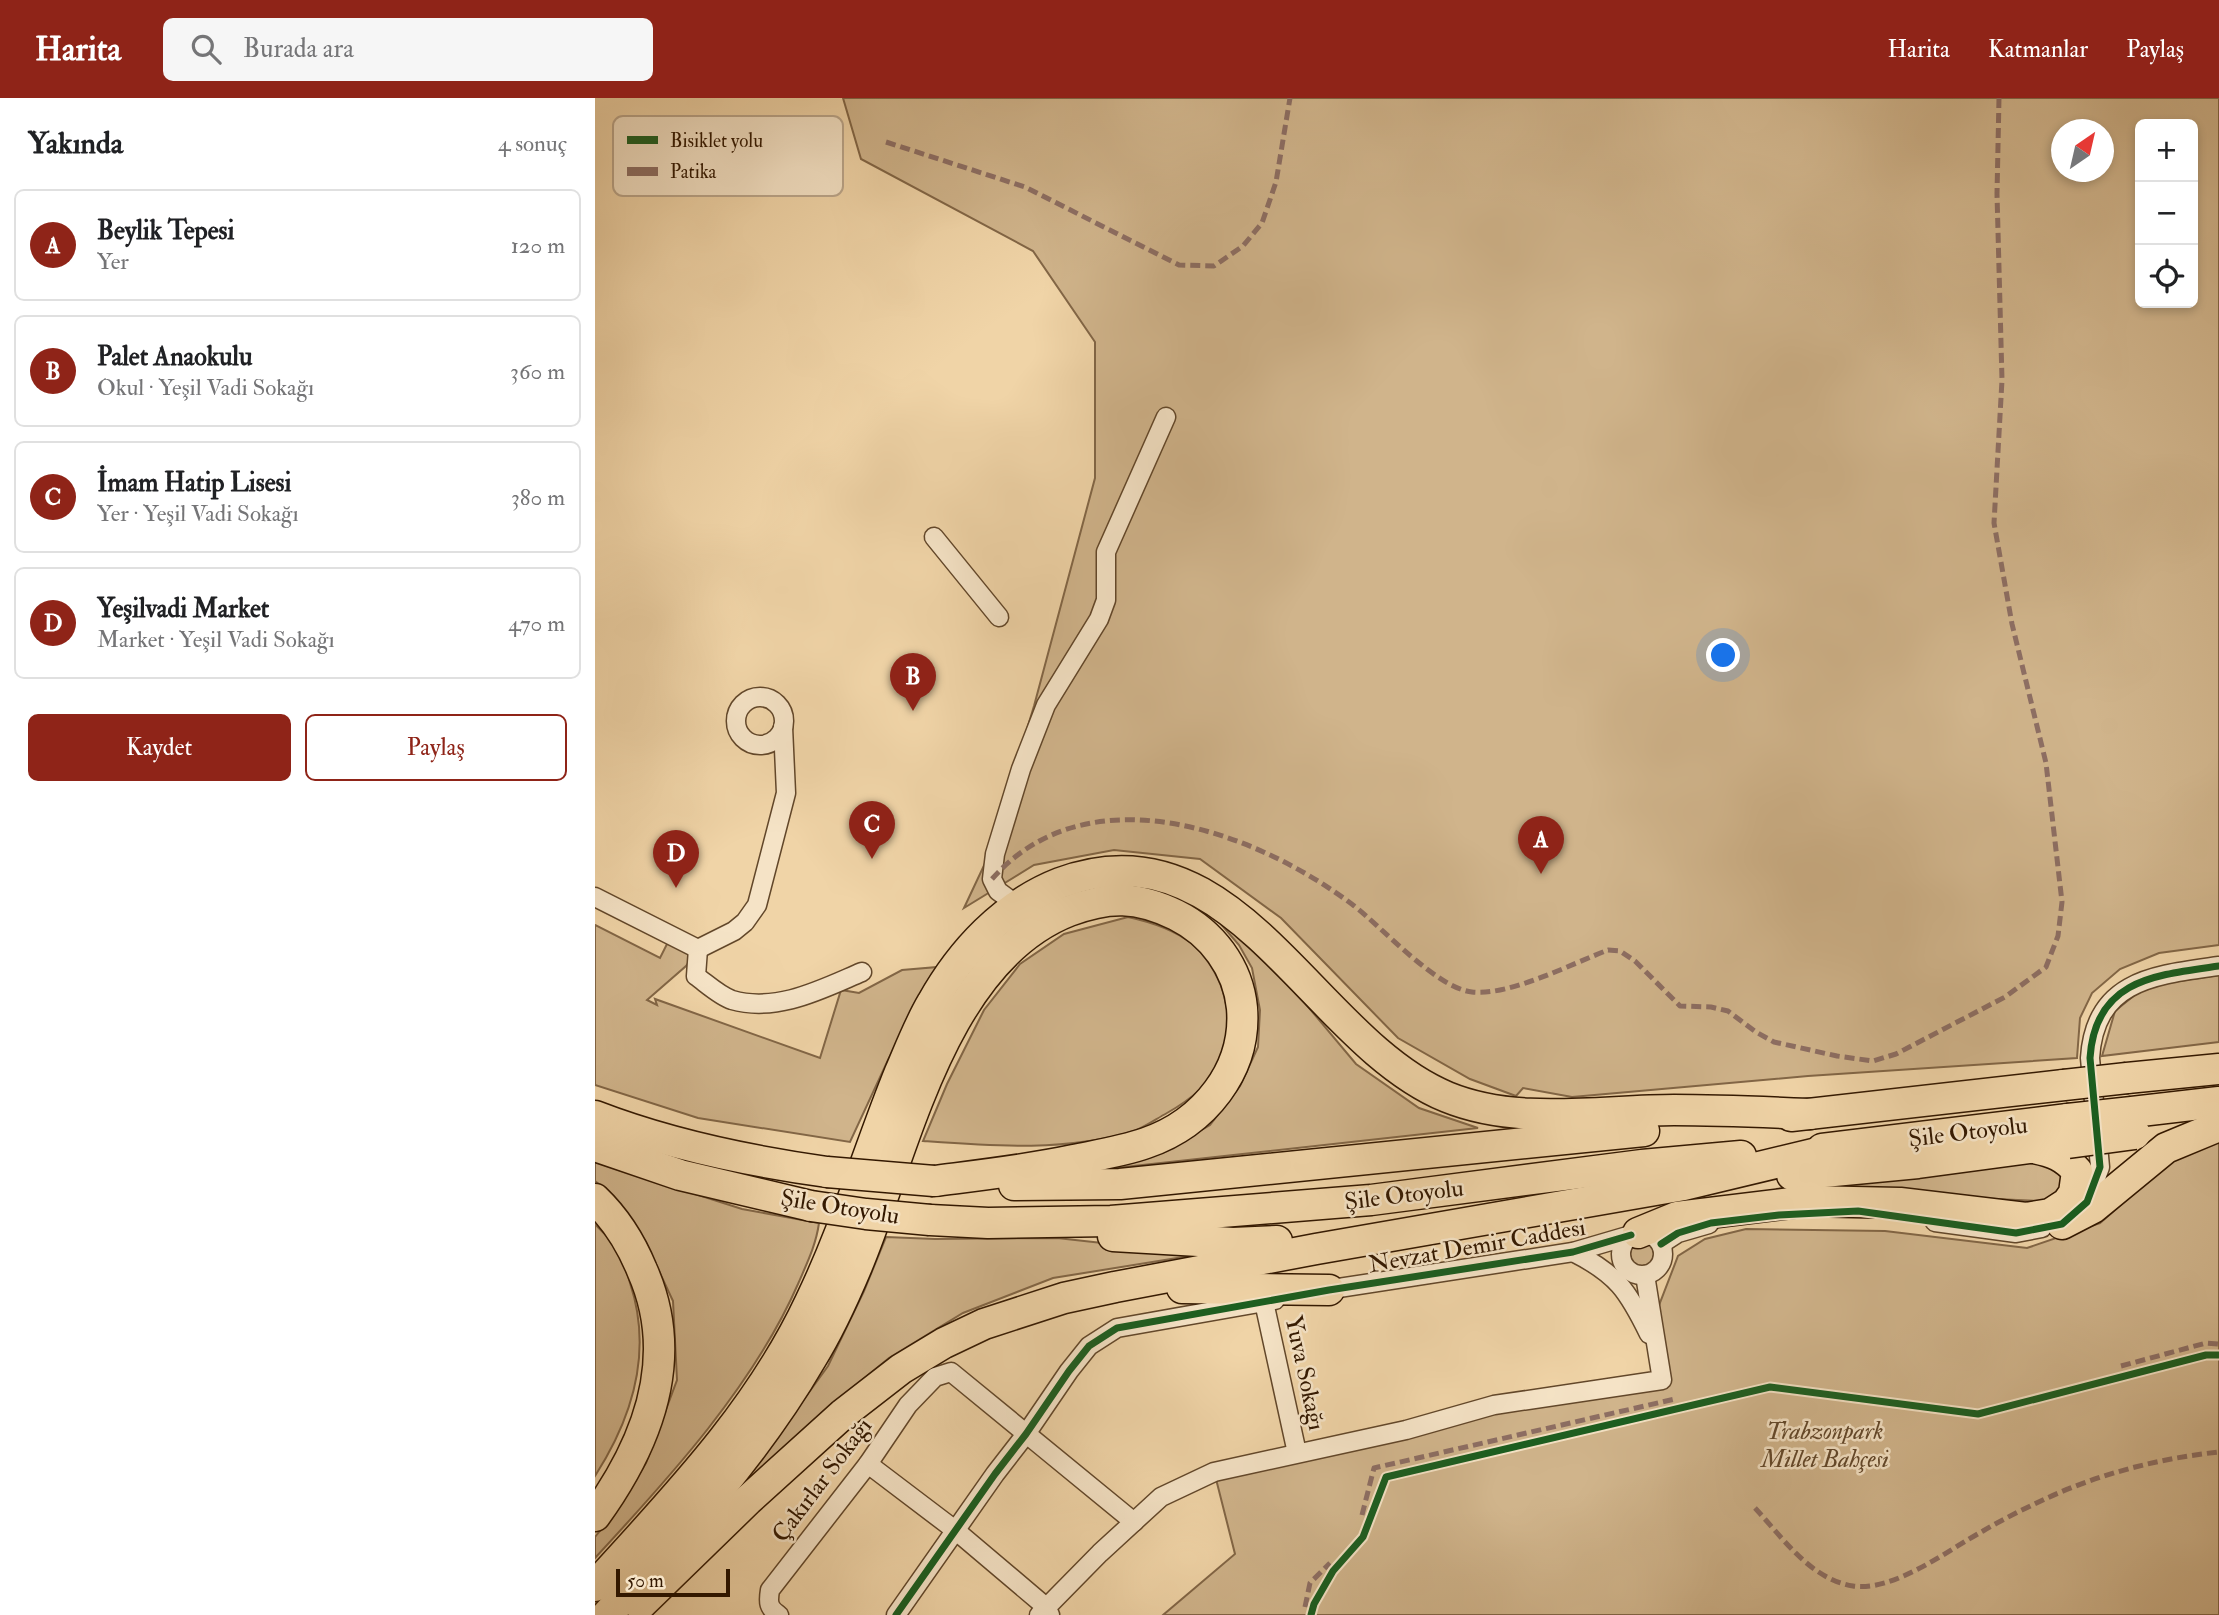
<!DOCTYPE html>
<html lang="tr">
<head>
<meta charset="utf-8">
<style>
	:root { --surface:#fff; --page:#f6f6f6; --text:#202124; --muted:#757577; --line:#e0e0e0; --accent:#8f2418 }
	body { margin:0; font-family:"IM FELL Double Pica",serif; background:var(--page); color:var(--text) }
	.controls { position:absolute; right:21px; top:21px; display:grid; overflow:hidden; border-radius:10px; box-shadow:0 4px 10px #0003 }
	.controls button { width:63px; height:63px; display:grid; place-items:center; padding:0; border:0; border-bottom:2px solid var(--line); background:var(--surface); color:var(--text); font:35px sans-serif }
	.compass { position:absolute; left:1456px; top:21px; width:63px; height:63px; border-radius:50%; background:var(--surface); box-shadow:0 4px 10px #0003; rotate:34deg }
	.scale { position:absolute; left:21px; bottom:18px; width:114px; box-sizing:border-box; padding-left:7px; border:4px solid #331800; border-top:0; font-size:19px; line-height:24px; white-space:nowrap; color:#331800; -webkit-text-stroke:5px #f5e3c6; paint-order:stroke }
	.you { position:absolute; left:1129px; top:558px; width:24px; height:24px; margin:-18px; border:5px solid #fff; border-radius:50%; background:#1a73e8; box-shadow:0 0 0 10px #1a73e833 }
	.badge { display:grid; place-items:center; width:46px; height:46px; border-radius:50%; background:var(--accent); color:#fff; font-size:23px; font-weight:700 }
	.pin { position:absolute; translate:-50% -58px; filter:drop-shadow(0 2px 4px #0008) }
	.pin::after { content:''; position:absolute; top:37px; width:24px; height:21px; background:inherit; clip-path:polygon(0 0,100% 0,50% 100%) }
	.list { margin:0; padding:0; list-style:none }
	h2 { display:flex; justify-content:space-between; align-items:center; height:91px; margin:0; padding:0 28px; font-size:30px }
	h2 small { font-size:23px; font-weight:400; color:var(--muted) }
	.list li { display:grid; grid-template-columns:46px 1fr auto; gap:21px; align-items:center; box-sizing:border-box; height:112px; margin:0 14px 14px; padding:0 14px; border:2px solid var(--line); border-radius:10px }
	.list b { display:block; font-size:26px; white-space:nowrap }
	.list p { margin:0; font-size:23px; white-space:nowrap; color:var(--muted) }
	.list em { font-size:23px; font-style:normal; color:var(--muted) }
	.actions { display:flex; gap:14px; padding:21px 28px }
	.actions a { flex:1; padding:16px 0; border:2px solid var(--accent); border-radius:10px; text-align:center; font-size:24px; color:var(--accent) }
	.actions .main { background:var(--accent); color:#fff }
	.icon { flex:none; width:38px; height:38px; fill:none; stroke:currentColor; stroke-width:2; stroke-linecap:round; stroke-linejoin:round }
	.map { position:relative; flex:none; width:1624px; height:1517px; overflow:hidden }
	header { display:flex; align-items:center; gap:42px; box-sizing:border-box; height:98px; padding:0 35px; background:var(--accent); color:#fff }
	header strong { font-size:33px }
	nav { display:flex; gap:38px; margin-inline-start:auto; font-size:24px }
	.search { width:490px; height:63px; background:var(--page); display:flex; align-items:center; gap:18px; box-sizing:border-box; padding:0 24px; border-radius:10px; color:var(--muted); font-size:26px }
	main { display:flex }
	aside { flex:1; background:var(--surface) }
	.map>svg:first-child { display:block }
	.green { fill:#d0b48b; stroke:#826646; stroke-width:2; fill-rule:evenodd }
	.lines { fill:none; stroke-linecap:round; stroke-linejoin:round }
	.minor-casing { stroke:#62472a; stroke-width:21 }
	.trunk-casing { stroke:#331800; stroke-width:33 }
	.minor { stroke:#f5e3c6; stroke-width:18 }
	.trunk { stroke:#f0d4a7; stroke-width:30 }
	.trunk-bridge-casing { stroke:#331800; stroke-width:33; stroke-linecap:butt }
	.trunk-bridge { stroke:#f0d4a7; stroke-width:30 }
	.quiet { stroke:#8d6e63; stroke-width:5; stroke-dasharray:10 5; stroke-linecap:butt }
	.cycleway-casing { stroke:#f5e3c6; stroke-width:11 }
	.cycleway { stroke:#1b5e20; stroke-width:7 }
	.labels { text-anchor:middle; dominant-baseline:central; stroke-width:5; stroke-linejoin:round; paint-order:stroke }
	.street-label { font-size:24px; fill:#331800; stroke:#f5e3c6 }
	.park-label { font-size:24px; font-style:italic; fill:#62472a; stroke:#f5e3c6 }
	.key { fill:#f5e3c6; stroke:#bba68b; stroke-width:2 }
	.key-label { font-size:19px; fill:#331800 }
</style>
</head>
<body>
<header>
<strong>Harita</strong>
<div class="search"><svg class="icon" aria-label="search" viewBox="0 0 24 24"><circle cx="10" cy="10" r="6"/><path d="M15 15l6 6"/></svg>Burada ara</div>
<nav><a>Harita</a><a>Katmanlar</a><a>Paylaş</a></nav>
</header>
<main>
<aside>
<h2>Yakında<small>4 sonuç</small></h2>
<ul class="list">
<li><span class="badge">A</span><div><b>Beylik Tepesi</b><p>Yer</p></div><em>120 m</em></li>
<li><span class="badge">B</span><div><b>Palet Anaokulu</b><p>Okul · Yeşil Vadi Sokağı</p></div><em>360 m</em></li>
<li><span class="badge">C</span><div><b>İmam Hatip Lisesi</b><p>Yer · Yeşil Vadi Sokağı</p></div><em>380 m</em></li>
<li><span class="badge">D</span><div><b>Yeşilvadi Market</b><p>Market · Yeşil Vadi Sokağı</p></div><em>470 m</em></li>
</ul>
<div class="actions"><a class="main">Kaydet</a><a>Paylaş</a></div>
</aside>
<div class="map">
<svg width="1624" height="1517" viewBox="0 0 1624 1517">
	<rect width="100%" height="100%" fill="#f0d4a7"/>
	<filter id="stains"><feTurbulence type="fractalNoise" baseFrequency=".00286" numOctaves="4"/><feColorMatrix values="0 0 0 0 .2 0 0 0 0 .09 0 0 0 0 .02 0 0 0 .5 -.17"/></filter>
	<radialGradient id="worn" r=".72"><stop offset=".6" stop-color="#630" stop-opacity="0"/><stop offset="1" stop-color="#630" stop-opacity=".3"/></radialGradient>
	<!-- green -->
	<g class="green">
		<path d="M 248,0 L 1624,0 L 1624,847 L 1564,855 L 1525,871 L 1497,895 L 1485,920 L 1482,960 L 1213,978 L 977,999 L 928,990 L 921,998 L 875,981 L 803,940 L 686,820 L 605,761 L 519,752 L 439,767 L 369,810 L 393,759 L 439,608 L 500,380 L 500,244 L 438,153 L 266,61 ZM 1545,26 L 1598,26 L 1598,205 L 1545,205 ZM 1466,32 L 1508,32 L 1508,74 L 1466,74 Z"/>
		<polygon points="619,818 663,849 761,966 824,1010 883,1030 493,1073 572,1052 615,1027 645,988 663,949 665,912 657,870 644,847"/>
		<path d="M 533,819 C 556,824 578,831 596,845 C 610,856 623,877 628,894 C 645,951 622,987 572,1015 C 561,1021 550,1029 539,1033 C 472,1054 397,1048 328,1043 L 352,986 L 389,912 L 425,866 L 469,836 Z"/>
		<polygon points="0,827 65,860 76,838 103,851 91,868 52,902 62,907 60,901 225,960 246,892 264,895 307,872 343,869 293,962 255,1044 103,1020 0,987"/>
		<polygon points="1624,877 1624,944 1507,958 1520,913 1551,888"/>
		<polygon points="1624,1042 1624,1517 568,1517 640,1456 621,1381 883,1317 1071,1288 1063,1210 1083,1158 1110,1141 1151,1131 1290,1133 1432,1150 1505,1125 1576,1063"/>
		<polygon points="1444,1056 1474,1085 1466,1097 1444,1103 1181,1091"/>
		<path d="M 0,1064 L 147,1111 L 224,1125 C 221,1147 212,1165 203,1186 C 159,1287 75,1379 0,1460 L 0,1439 L 20,1414 L 51,1365 L 82,1282 L 78,1203 L 50,1143 L 15,1095 L 0,1083 Z"/>
		<path d="M 0,1126 C 8,1135 19,1144 25,1154 C 30,1163 32,1175 35,1185 C 58,1254 38,1319 0,1378 Z"/>
		<polygon points="291,1139 340,1141 462,1140 607,1156 458,1180 368,1215 294,1260 234,1309 133,1406 233,1268 269,1193"/>
		<path d="M 1037,1144 L 1059,1145 L 1062,1159 C 1057,1169 1048,1171 1038,1166 L 1033,1152 Z"/>
	</g>
	<g class="lines">
		<defs>
			<g id="minor">
				<polyline points="339,439 404,519"/>
				<circle cx="165" cy="623" r="24"/>
				<polyline points="0,799 103,851"/>
				<polyline points="422,807 403,793 397,781 400,756 426,671 451,607 504,521 511,502 511,454 571,319"/>
				<polyline points="103,851 139,833 150,824 162,807 191,695 188,629"/>
				<path d="M 103,851 L 101,878 C 112,886 125,898 137,902 C 182,915 227,891 267,874"/>
				<path d="M 1483,1112 L 1492,1104 L 1505,1069 L 1495,960 C 1500,881 1561,877 1624,868"/>
				<polyline points="1340,1124 1421,1135 1447,1130"/>
				<circle cx="1047" cy="1156" r="21"/>
				<polyline points="1066,1146 1083,1135 1114,1126"/>
				<path d="M 978,1154 C 1022,1176 1033,1193 1054,1236"/>
				<polyline points="724,1193 978,1154 1036,1137"/>
				<polyline points="669,1204 702,1355"/>
				<polyline points="273,1366 360,1432 451,1509 455,1517"/>
				<path d="M 184,1517 C 173,1510 173,1504 175,1492 L 273,1366 L 313,1307 L 340,1279 L 356,1274 L 539,1424"/>
				<polyline points="301,1517 400,1376 431,1336 474,1273 494,1248 522,1230 680,1202"/>
				<polyline points="444,1517 505,1455 566,1399 619,1374 811,1332 899,1307 1067,1282 1050,1177"/>
			</g>
			<g id="trunk">
				<polyline points="1532,980 1624,971"/>
				<polyline points="1537,1014 1624,1004"/>
				<path d="M 0,1018 C 75,1047 153,1063 232,1074"/>
				<polyline points="1196,1018 1469,987"/>
				<polyline points="0,1048 85,1077 216,1108"/>
				<polyline points="1227,1051 1473,1021"/>
				<polyline points="1197,1077 1323,1065 1457,1047"/>
				<polyline points="419,1087 525,1086 1049,1033"/>
				<path d="M 0,1101 C 21,1121 36,1145 47,1172 C 86,1259 53,1345 0,1418"/>
				<polyline points="335,1122 393,1125 516,1123 776,1102 1047,1067 1146,1058"/>
				<polyline points="1467,1126 1498,1110 1571,1050 1624,1028"/>
				<path d="M 1043,1135 L 1082,1119 L 1212,1103 L 1305,1105 L 1431,1120 L 1455,1116 L 1472,1105 L 1479,1095 L 1482,1073 C 1469,1058 1458,1054 1439,1050"/>
				<polyline points="518,1138 638,1145 682,1143"/>
				<polyline points="587,1190 734,1192"/>
				<path d="M 0,1488 C 80,1400 164,1313 215,1204 C 251,1130 274,1050 305,974 C 315,951 324,927 337,905 C 366,853 409,807 465,785 C 640,719 716,943 852,999 C 923,1028 1005,1012 1079,1012 C 1125,1012 1170,1014 1215,1016"/>
				<polyline points="45,1507 153,1402 248,1316 306,1271 349,1245 389,1226 469,1200 520,1189 721,1151 1089,1087 1247,1049"/>
				<path d="M 12,1517 C 86,1437 161,1356 216,1261 C 234,1232 249,1199 262,1168 C 310,1054 346,863 474,813 C 514,798 542,798 581,817 C 617,835 643,869 647,910 C 652,972 609,1025 551,1045 C 528,1053 503,1057 479,1062 C 432,1072 386,1077 339,1083"/>
			</g>
		</defs>
		<!-- minor casing -->
		<use href="#minor" class="minor-casing"/>
		<!-- trunk casing -->
		<use href="#trunk" class="trunk-casing"/>
		<!-- minor -->
		<use href="#minor" class="minor"/>
		<!-- trunk -->
		<use href="#trunk" class="trunk"/>
		<defs>
			<g id="trunk-bridge">
				<polyline points="1469,987 1532,980"/>
				<polyline points="1473,1021 1537,1014"/>
				<polyline points="1473,1045 1540,1036"/>
				<polyline points="232,1074 339,1083"/>
				<polyline points="216,1108 271,1116 335,1122"/>
			</g>
		</defs>
		<!-- trunk-bridge casing -->
		<use href="#trunk-bridge" class="trunk-bridge-casing"/>
		<!-- trunk-bridge -->
		<use href="#trunk-bridge" class="trunk-bridge"/>
		<!-- quiet -->
		<g class="quiet">
			<polyline points="291,44 430,89 584,167 619,168 648,148 667,125 681,84 695,0"/>
			<path d="M 397,781 C 493,672 660,733 758,807 C 787,829 841,890 877,894 C 915,898 976,866 1013,852 L 1025,853 L 1040,863 L 1085,908 L 1116,909 L 1133,913 L 1161,934 L 1179,944 L 1242,958 L 1278,963 L 1301,956 L 1410,899 L 1451,869 L 1463,838 L 1467,804 L 1451,665 L 1417,526 L 1399,425 L 1407,282 L 1402,96 L 1404,0"/>
			<polyline points="1526,1268 1611,1245 1624,1246"/>
			<path d="M 1160,1410 C 1188,1440 1215,1481 1258,1488 C 1299,1494 1353,1452 1388,1433 C 1408,1421 1429,1411 1450,1401 C 1504,1376 1565,1360 1624,1354"/>
			<polyline points="767,1417 779,1370 1080,1301"/>
			<polyline points="710,1509 715,1485 735,1465"/>
		</g>
		<defs>
			<g id="cycleway">
				<path d="M 1066,1146 L 1083,1135 L 1116,1125 L 1184,1117 L 1263,1113 L 1421,1135 L 1467,1126 L 1492,1104 L 1505,1069 L 1495,960 C 1500,881 1561,877 1624,868"/>
				<polyline points="301,1517 400,1376 431,1336 474,1273 494,1248 522,1230 734,1192 978,1154 1036,1137"/>
				<polyline points="716,1517 719,1506 738,1473 768,1439 791,1379 1175,1289 1383,1316 1611,1257 1624,1257"/>
			</g>
		</defs>
		<!-- cycleway casing -->
		<use href="#cycleway" class="cycleway-casing"/>
		<!-- cycleway -->
		<use href="#cycleway" class="cycleway"/>
	</g>
	<g class="labels">
		<!-- street labels -->
		<g class="street-label">
			<text transform="translate(1373 1034) rotate(-7)">Şile Otoyolu</text>
			<text transform="translate(809 1097) rotate(-7)">Şile Otoyolu</text>
			<text transform="translate(245 1109) rotate(9)">Şile Otoyolu</text>
			<text transform="translate(882 1148) rotate(-10)">Nevzat Demir Caddesi</text>
			<text transform="translate(710 1275) rotate(78)">Yuva Sokağı</text>
			<text transform="translate(227 1382) rotate(-53)">Çakırlar Sokağı</text>
		</g>
		<!-- park labels -->
		<g class="park-label">
			<text x="1230" y="1333">Trabzonpark<tspan x="1230" dy="28">Millet Bahçesi</tspan></text>
		</g>
	</g>
	<!-- legend -->
	<rect x="18" y="18" width="230" height="80" rx="10" class="key"/>
	<rect x="32" y="38" width="31" height="8" fill="#1b5e20"/>
	<rect x="32" y="69" width="31" height="9" fill="#8d6e63"/>
	<g class="key-label">
		<text x="75" y="49">Bisiklet yolu</text>
		<text x="75" y="80">Patika</text>
	</g>
	<rect width="100%" height="100%" filter="url(#stains)"/>
	<rect width="100%" height="100%" fill="url(#worn)"/>
</svg>
<div class="controls">
<button>+</button>
<button>−</button>
<button><svg class="icon" aria-label="locate" viewBox="0 0 24 24"><circle cx="12" cy="12" r="6"/><path d="M12 2v4M12 18v4M2 12h4M18 12h4"/></svg></button>
</div>
<svg class="compass" viewBox="-18 -18 36 36"><path d="M0-13l5 13h-10z" fill="#e53935"/><path d="M0 13l5-13h-10z" fill="#757577"/></svg>
<div class="scale">50 m</div>
<div class="you"></div>
<div class="pin badge" style="left:946px;top:776px">A</div>
<div class="pin badge" style="left:318px;top:613px">B</div>
<div class="pin badge" style="left:277px;top:761px">C</div>
<div class="pin badge" style="left:81px;top:790px">D</div>
</div>
</main>
</body>
</html>
